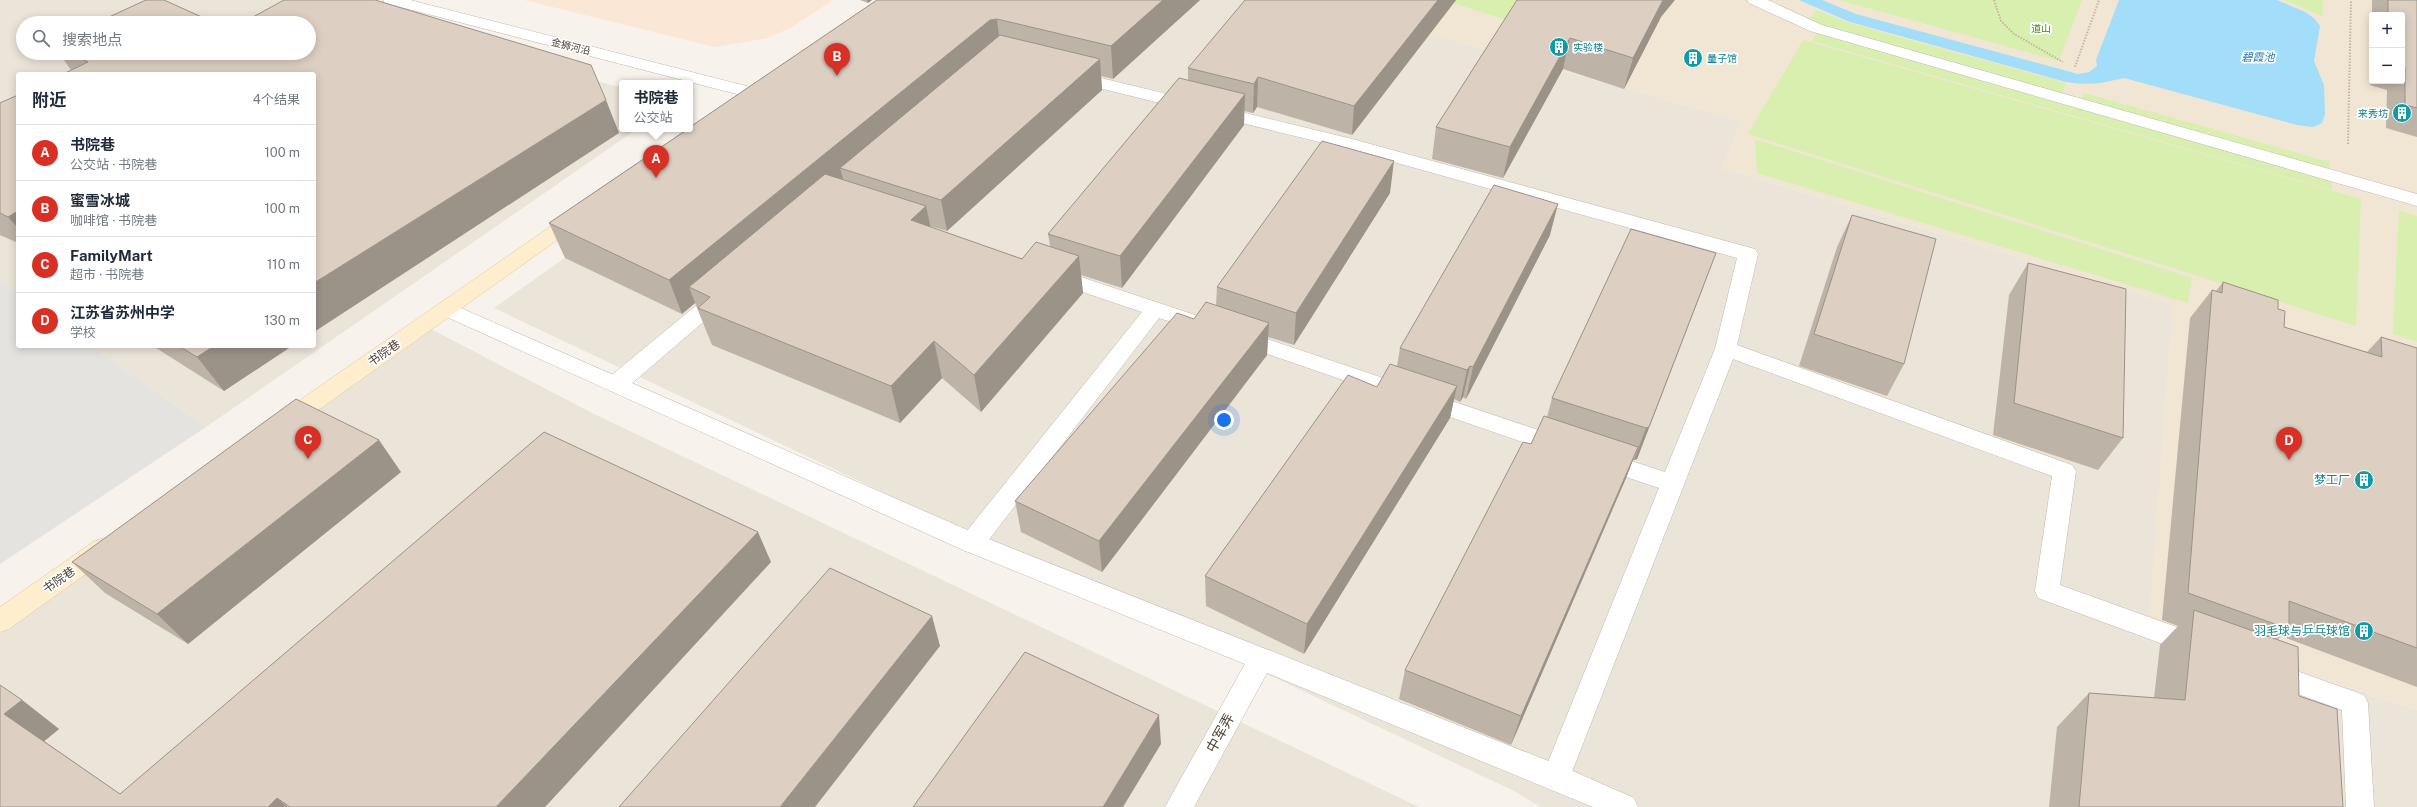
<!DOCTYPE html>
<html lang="zh">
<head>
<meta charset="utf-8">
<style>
	:root { --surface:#fff; --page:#f2f2f3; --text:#1f2937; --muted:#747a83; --line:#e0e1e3; --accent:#d93025 }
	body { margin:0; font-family:"Public Sans","Noto Sans SC",sans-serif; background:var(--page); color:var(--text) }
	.controls { position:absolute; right:12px; top:12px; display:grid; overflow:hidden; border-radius:4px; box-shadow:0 2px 10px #0003 }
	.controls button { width:36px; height:36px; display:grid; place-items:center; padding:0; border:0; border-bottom:1px solid var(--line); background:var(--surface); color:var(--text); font:20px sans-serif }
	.you { position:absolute; left:1224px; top:420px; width:14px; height:14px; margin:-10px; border:3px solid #fff; border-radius:50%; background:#1a73e8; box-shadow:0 0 0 6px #1a73e833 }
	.badge { display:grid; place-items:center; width:26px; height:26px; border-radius:50%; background:var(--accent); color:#fff; font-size:13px; font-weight:700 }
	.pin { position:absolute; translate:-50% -33px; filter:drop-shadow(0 1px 2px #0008) }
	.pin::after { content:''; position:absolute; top:21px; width:14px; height:12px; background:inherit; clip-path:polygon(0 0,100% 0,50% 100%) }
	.popup { position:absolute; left:619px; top:80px; width:74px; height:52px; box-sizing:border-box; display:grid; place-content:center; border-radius:4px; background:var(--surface); filter:drop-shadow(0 1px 3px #0005); font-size:13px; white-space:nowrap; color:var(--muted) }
	.popup b { font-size:15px; color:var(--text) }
	.popup::after { content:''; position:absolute; left:50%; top:100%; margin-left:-8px; border:8px solid transparent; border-top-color:var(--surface) }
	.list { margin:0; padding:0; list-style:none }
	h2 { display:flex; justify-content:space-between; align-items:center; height:52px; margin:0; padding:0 16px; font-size:17px }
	h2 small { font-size:13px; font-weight:400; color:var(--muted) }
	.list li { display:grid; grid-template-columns:26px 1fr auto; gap:12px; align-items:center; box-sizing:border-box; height:56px; padding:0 16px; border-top:1px solid var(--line) }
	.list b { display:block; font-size:15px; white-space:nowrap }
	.list p { margin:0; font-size:13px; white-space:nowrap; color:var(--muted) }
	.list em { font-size:13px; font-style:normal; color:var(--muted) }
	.icon { flex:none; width:22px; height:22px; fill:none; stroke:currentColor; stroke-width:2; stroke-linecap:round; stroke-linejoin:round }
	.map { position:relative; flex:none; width:2417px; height:807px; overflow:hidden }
	.search { position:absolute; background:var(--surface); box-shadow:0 2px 10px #0003; left:16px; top:16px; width:300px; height:44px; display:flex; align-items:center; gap:10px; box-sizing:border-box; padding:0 14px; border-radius:22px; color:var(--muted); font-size:15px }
	.panel { position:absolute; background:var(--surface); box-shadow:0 2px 10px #0003; left:16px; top:72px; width:300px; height:276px; border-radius:4px }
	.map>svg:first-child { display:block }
	.residential { fill:#ebe4d9; fill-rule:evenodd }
	.commercial { fill:#fae7d5 }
	.education { fill:#f1e6d4; fill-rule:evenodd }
	.green { fill:#d8efb0 }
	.parking { fill:#e5e3e0 }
	.water { fill:#a2ddf9 }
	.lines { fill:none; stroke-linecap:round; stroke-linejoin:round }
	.service-casing { stroke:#c4b9ac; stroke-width:1 }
	.minor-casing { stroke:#c4b9ac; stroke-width:1 }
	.tertiary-casing { stroke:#c4b9ac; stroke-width:1 }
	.secondary-casing { stroke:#dfc698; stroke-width:1 }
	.path { stroke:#c7b49c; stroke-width:2; stroke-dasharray:1.5 1.5; stroke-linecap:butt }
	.service { fill:#fff; fill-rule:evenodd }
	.minor { fill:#fff; fill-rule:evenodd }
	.tertiary { fill:#fff; fill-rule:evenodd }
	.secondary { fill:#ffeecd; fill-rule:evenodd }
	.wall { fill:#beb3a7 }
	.shaded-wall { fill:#9b9288 }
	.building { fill:#ddd0c2; stroke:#9b9288 }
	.labels { text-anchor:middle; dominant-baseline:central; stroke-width:3.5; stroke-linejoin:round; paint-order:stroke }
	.far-park-label { font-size:10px; fill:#4e8121; stroke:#fff }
	.far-street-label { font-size:10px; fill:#4d4237; stroke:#fff }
	.far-culture-label { font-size:10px; fill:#0d838f; stroke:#fff; text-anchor:start }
	.far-water-label { font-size:11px; font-style:italic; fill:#1f7dac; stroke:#fff }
	.street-label { font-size:12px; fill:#4d4237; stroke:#fff }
	.culture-label { font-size:12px; fill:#0d838f; stroke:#fff; text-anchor:end }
	.near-street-label { font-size:14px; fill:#4d4237; stroke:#fff }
</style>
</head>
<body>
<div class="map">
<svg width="2417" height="807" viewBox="0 0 2417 807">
	<rect width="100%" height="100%" fill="#f7f2eb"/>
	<!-- residential -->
	<g class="residential">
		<path d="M 0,0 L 303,0 L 622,88 L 622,129 L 637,129 L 206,427 L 91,346 L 314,346 L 314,74 L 18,74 L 18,294 L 0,281 ZM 23,23 L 309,23 L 309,53 L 23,53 Z"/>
		<polygon points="930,0 1269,0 1347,11 1742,121 1722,168 2173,304 2150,615 2187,636 2417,710 2417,807 1541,807 1514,791 494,308"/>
		<polygon points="431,329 594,414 1419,807 0,807 0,631"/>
	</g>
	<!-- commercial -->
	<polygon class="commercial" points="524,0 833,0 792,27 768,38 715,47"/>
	<!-- education -->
	<path class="education" d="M 1269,0 L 2417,0 L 2417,710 L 2187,636 L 2149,616 L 2173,304 L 1722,168 L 1742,121 L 1347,11 ZM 2372,15 L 2402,15 L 2402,81 L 2372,81 Z"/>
	<!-- green -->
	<g class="green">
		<polygon points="1444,0 1585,0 1553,35"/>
		<polygon points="1839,0 2082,0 2059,61"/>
		<polygon points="2284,0 2323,0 2322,16"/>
		<polygon points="1815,10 1856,25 2066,83 2062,95 1809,23"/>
		<polygon points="1816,33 2332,182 2332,190 1812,41"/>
		<polygon points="1803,40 2361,199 2356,326 1748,134"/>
		<polygon points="2084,93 2330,162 2329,170 2081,100"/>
		<polygon points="1755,139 2192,278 2188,303 1757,173"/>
		<polygon points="2399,210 2417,216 2417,342 2393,334"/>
	</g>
	<!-- parking -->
	<polygon class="parking" points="0,281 18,294 18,346 91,346 206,427 0,564"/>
	<!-- water -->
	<path class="water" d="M 1799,0 L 1822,0 L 1856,14 L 2078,74 L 2089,72 L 2097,66 L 2096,60 L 2119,0 L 2277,0 L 2305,12 L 2314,18 L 2320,26 L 2314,61 L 2324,85 L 2325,114 L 2322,123 L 2313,127 L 2297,125 L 2124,78 C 2103,83 2088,86 2066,82 L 1850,22 Z"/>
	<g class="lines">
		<defs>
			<g id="service">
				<polygon points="1747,0 1768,0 1822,25 2417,194 2417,206 1810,31 1749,3"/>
				<polygon points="1072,71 1352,139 1755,249 1758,254 1737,345 2072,465 2076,471 2060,585 2207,638 2211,646 2207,654 2198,657 2038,598 2035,591 2052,476 1733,359 1570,777 1566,786 1556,790 1546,786 1542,777 1659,488 1593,466 1590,460 1593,454 1601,451 1665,472 1715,349 1737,258 1340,147 1066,80 1064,76 1066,72"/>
				<polygon points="1054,268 1210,320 1213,325 1210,330 1203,332 1159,318 981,550 972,553 963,550 960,543 963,536 1142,312 1047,280 1044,275 1047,270"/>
				<polygon points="722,288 729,290 732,295 729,300 624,390 616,392 608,390 605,384 608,378 715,290"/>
				<polygon points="1240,330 1571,441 1574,447 1571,453 1563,456 1233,342 1230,337 1233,332"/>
				<polygon points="2271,662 2364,695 2368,703 2374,807 2346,807 2342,710 2262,681 2258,673 2262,665"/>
			</g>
			<polygon id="minor" points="447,302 981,536 1566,768 1634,798 1638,807 1593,807 1267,673 1194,807 1165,807 1245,664 963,550 440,314 437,309 440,304"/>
			<polygon id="tertiary" points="383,0 410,0 758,89 761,93 758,97 752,98 385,3"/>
			<g id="secondary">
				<polygon points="577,211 584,213 587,217 584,221 293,428 285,430 277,428 274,422 277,416 570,213"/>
				<polygon points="102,539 111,542 114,549 111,556 9,629 0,632 0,607 93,542"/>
			</g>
		</defs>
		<!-- service casing -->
		<use href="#service" class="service-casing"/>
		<!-- minor casing -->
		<use href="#minor" class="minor-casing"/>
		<!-- tertiary casing -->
		<use href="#tertiary" class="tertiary-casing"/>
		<!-- secondary casing -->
		<use href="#secondary" class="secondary-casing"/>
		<!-- path -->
		<g class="path">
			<polyline points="1994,0 2001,21 2014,34 2063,62"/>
			<polyline points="2075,67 2099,0"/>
			<polyline points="2348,144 2351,0"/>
		</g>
		<!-- service -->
		<use href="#service" class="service"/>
		<!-- minor -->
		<use href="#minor" class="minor"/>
		<!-- tertiary -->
		<use href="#tertiary" class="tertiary"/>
		<!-- secondary -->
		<use href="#secondary" class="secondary"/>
	</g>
	<!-- wall -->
	<g class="wall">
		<polygon points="860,0 872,0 868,3"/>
		<polygon points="877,0 1200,0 1113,79 1101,76 1102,90 947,231 930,226 930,227 1022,259 1050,246 1048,234 1188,80 1188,68 1456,0 1352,135 1257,107 1253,113 1244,111 1244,125 1122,288 1081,275 1083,293 981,412 942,378 900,423 712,345 695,303 682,314 565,258 549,223"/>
		<polygon points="1517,0 1661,17 1624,89 1563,69 1503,178 1432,159 1436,127"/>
		<polygon points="2372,0 2417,0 2417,137 2386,128 2387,90 2370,85 2372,15 2372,81 2402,81 2402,15 2372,15"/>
		<polygon points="59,53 309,53 619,133 71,70"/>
		<polygon points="18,95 18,243 0,235 0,103"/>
		<polygon points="1390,193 1294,345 1268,337 1267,355 1102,572 1021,532 1015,501 1194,319 1216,306 1217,287"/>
		<polygon points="1852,215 1904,364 1887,396 1799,366 1837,247"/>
		<polygon points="1550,235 1466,399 1463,397 1460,402 1454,399 1450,418 1304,654 1206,606 1205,576 1377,387 1397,366 1400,348"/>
		<polygon points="2028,263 2123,438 2098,470 1993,435 2009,295"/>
		<polygon points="2223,282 2278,309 2284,327 2367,352 2381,337 2417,348 2417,687 2281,636 2278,639 2299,696 2343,807 2049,807 2057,727 2089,693 2154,698 2160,645 2178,626 2162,620 2190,318 2212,290 2216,291"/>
		<polygon points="1704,285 1637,459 1634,460 1633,460 1626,478 1511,745 1399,699 1405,670 1531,444 1547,417 1552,398"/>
		<polygon points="154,346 292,346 224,391 156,348"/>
		<polygon points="401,472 188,644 105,593 72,562"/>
		<polygon points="771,562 545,807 0,807 22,700 59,729 44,741 120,794"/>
	</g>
	<!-- shaded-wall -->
	<g class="shaded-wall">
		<polygon points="867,0 872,0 868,3"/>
		<polygon points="1163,0 1200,0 1113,79 1111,46"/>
		<polygon points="1438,0 1456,0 1352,135 1354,106"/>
		<polygon points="1663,0 1675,0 1661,17 1624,89 1633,58"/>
		<polygon points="997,19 1001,52 840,168 843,179 689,287 695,303 682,314 669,280 990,20"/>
		<polygon points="1570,38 1563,69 1503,178 1510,147"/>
		<polygon points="1100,59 1102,90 947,231 941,200"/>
		<polygon points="1258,77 1257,107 1253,113 1254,84"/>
		<polygon points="1245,94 1244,125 1122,288 1120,256"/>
		<polygon points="606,100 619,133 314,332 314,283"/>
		<polygon points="1394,161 1390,193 1294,345 1296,313"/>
		<polygon points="1558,204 1550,235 1466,399 1473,367"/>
		<polygon points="926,206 934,243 911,220"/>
		<polygon points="18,211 18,228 8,217"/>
		<polygon points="1716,253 1637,459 1634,460 1646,428"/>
		<polygon points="1079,256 1083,293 981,412 974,375"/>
		<polygon points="1269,323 1267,355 1102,572 1099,541"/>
		<polygon points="934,341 942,378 900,423 891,386"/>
		<polygon points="214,346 292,346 224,391 197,357"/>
		<polygon points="1470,366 1463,397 1460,402 1467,370"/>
		<polygon points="1457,386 1450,418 1304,654 1307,624"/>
		<polygon points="379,440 401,472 188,644 157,614"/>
		<polygon points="1638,447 1626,478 1511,745 1521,716"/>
		<polygon points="758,532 771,562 545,807 496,807"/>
		<polygon points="932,616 940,646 815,807 780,807"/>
		<polygon points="22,700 59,729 42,743 4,714"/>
		<polygon points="1159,715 1161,744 1123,807 1103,807"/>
		<polygon points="277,798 287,807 268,807"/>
	</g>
	<!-- building -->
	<g class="building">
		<polygon points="146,0 164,0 215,23 96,23"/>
		<polygon points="284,0 375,0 591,65 606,100 314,283 314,74 63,74 88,62 70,53 309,53 309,23 242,23"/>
		<polygon points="877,0 1163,0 1111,46 997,19 990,20 669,280 549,223 688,129 690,129 690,127"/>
		<polygon points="1245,0 1438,0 1354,106 1258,77 1254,84 1188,68"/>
		<polygon points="1517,0 1663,0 1633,58 1570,38 1510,147 1436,127"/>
		<polygon points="2388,0 2417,0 2417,108 2405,105 2405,67 2402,66 2402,15 2388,15"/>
		<polygon points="1000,35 1100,59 941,200 840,168"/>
		<polygon points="1179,78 1245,94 1120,256 1048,234"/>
		<polygon points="18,95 18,211 8,217 0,213 0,103"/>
		<polygon points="1322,141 1394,161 1296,313 1217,287"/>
		<polygon points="825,174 926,206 911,220 1022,259 1036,242 1079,256 974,375 934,341 891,386 698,308 710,297 689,287"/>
		<polygon points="1494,185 1558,204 1473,367 1470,366 1467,370 1400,348"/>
		<polygon points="1852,215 1936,239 1904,364 1814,334"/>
		<polygon points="1631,229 1716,253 1649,427 1646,428 1552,398"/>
		<polygon points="2028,263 2126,289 2123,438 2014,403"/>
		<polygon points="2223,282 2278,300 2278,309 2285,311 2284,327 2382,357 2381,337 2417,348 2417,648 2289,601 2289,629 2188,593 2212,290 2222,293"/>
		<polygon points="1206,302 1269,323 1099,541 1015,501 1177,313 1194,319"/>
		<polygon points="179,346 214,346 197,357"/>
		<polygon points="1390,364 1457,386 1307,624 1205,576 1348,375 1377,387"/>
		<polygon points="296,399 379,440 157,614 72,562"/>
		<polygon points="1544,416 1638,447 1521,716 1405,670 1523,442 1531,444"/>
		<polygon points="544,432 758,532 496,807 290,807 277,798 268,807 0,807 0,685 22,700 4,714 120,794"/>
		<polygon points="830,568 932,616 780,807 619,807"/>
		<polygon points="2194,610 2298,647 2299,696 2337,709 2343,807 2079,807 2089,693 2185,700"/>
		<polygon points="1025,652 1159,715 1103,807 913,807"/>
	</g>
	<!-- icons -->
	<defs>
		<symbol id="building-disc" viewBox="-11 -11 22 22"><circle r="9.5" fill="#0f9aa8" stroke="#fff"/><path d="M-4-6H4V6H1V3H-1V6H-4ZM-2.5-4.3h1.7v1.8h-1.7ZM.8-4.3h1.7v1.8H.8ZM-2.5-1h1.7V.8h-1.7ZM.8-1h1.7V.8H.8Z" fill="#fff"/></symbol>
	</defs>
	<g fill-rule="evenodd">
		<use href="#building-disc" x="1548" y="36" width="22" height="22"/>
		<use href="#building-disc" x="1682" y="47" width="22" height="22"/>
		<use href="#building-disc" x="2391" y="102" width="22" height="22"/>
		<use href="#building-disc" x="2353" y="469" width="22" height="22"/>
		<use href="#building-disc" x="2353" y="620" width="22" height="22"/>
	</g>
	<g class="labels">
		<!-- far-park labels -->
		<g class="far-park-label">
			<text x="2041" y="28">道山</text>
		</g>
		<!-- far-street labels -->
		<g class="far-street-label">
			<text transform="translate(571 46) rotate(14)">金狮河沿</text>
		</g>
		<!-- far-culture labels -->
		<g class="far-culture-label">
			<text x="1573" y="47">实验楼</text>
			<text x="1707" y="58">量子馆</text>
			<text x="2388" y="113" text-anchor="end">来秀坊</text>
		</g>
		<!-- far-water labels -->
		<g class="far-water-label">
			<text x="2258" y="57">碧霞池</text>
		</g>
		<!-- street labels -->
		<g class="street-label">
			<text transform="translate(384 353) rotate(-35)">书院巷</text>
			<text transform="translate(59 580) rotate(-35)">书院巷</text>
		</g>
		<!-- culture labels -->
		<g class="culture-label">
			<text x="2350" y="480">梦工厂</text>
			<text x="2350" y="631">羽毛球与乒乓球馆</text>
		</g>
		<!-- near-street labels -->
		<g class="near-street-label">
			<text transform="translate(1220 733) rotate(-61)">中军弄</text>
		</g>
	</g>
</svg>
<div class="controls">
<button>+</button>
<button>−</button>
</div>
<div class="you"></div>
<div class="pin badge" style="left:656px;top:178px">A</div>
<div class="popup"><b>书院巷</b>公交站</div>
<div class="pin badge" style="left:837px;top:76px">B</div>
<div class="pin badge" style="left:308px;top:459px">C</div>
<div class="pin badge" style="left:2289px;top:460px">D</div>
<div class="search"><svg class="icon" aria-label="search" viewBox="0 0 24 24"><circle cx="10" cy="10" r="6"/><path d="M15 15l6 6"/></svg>搜索地点</div>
<section class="panel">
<h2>附近<small>4个结果</small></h2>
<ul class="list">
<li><span class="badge">A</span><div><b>书院巷</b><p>公交站 · 书院巷</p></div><em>100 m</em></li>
<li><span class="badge">B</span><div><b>蜜雪冰城</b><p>咖啡馆 · 书院巷</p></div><em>100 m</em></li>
<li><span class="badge">C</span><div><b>FamilyMart</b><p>超市 · 书院巷</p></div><em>110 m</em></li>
<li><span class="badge">D</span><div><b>江苏省苏州中学</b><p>学校</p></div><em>130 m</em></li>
</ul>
</section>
</div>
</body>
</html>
